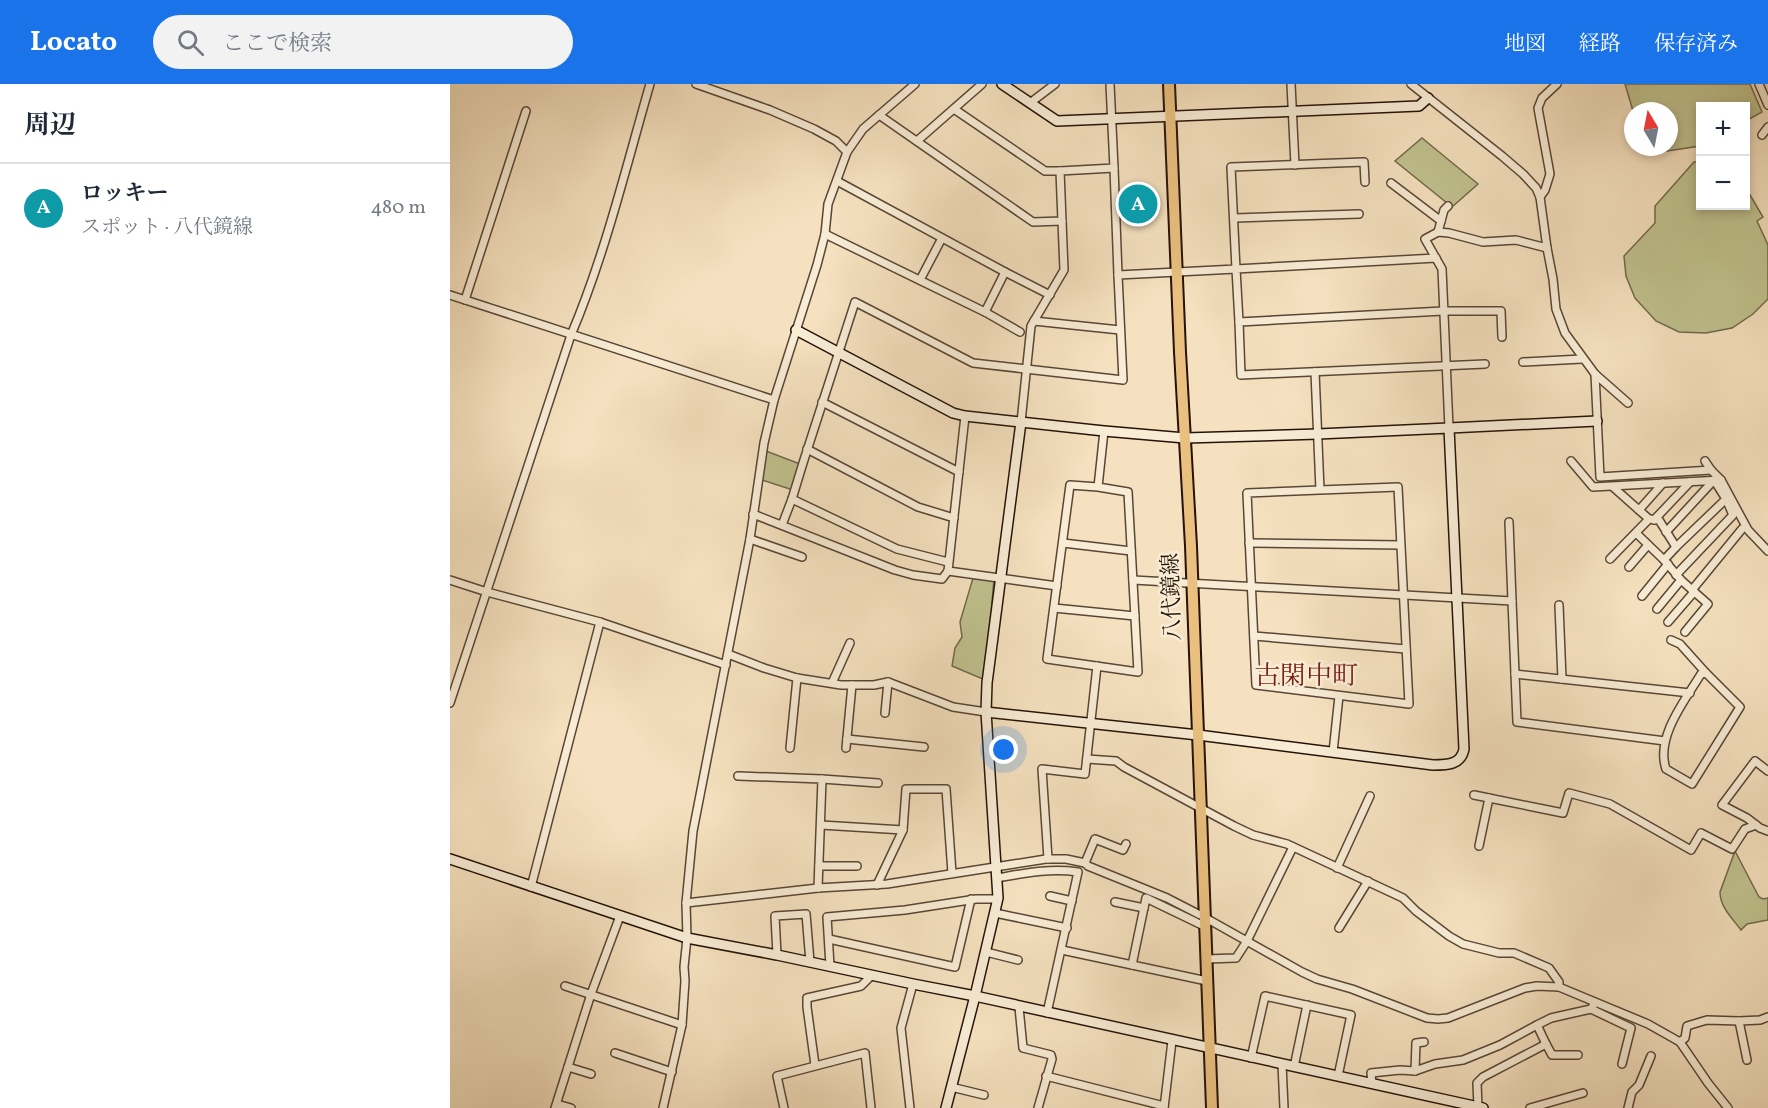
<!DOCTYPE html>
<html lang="ja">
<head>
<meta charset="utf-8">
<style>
	:root { --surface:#fff; --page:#f2f2f3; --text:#1f2937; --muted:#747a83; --line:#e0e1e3; --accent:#1a73e8 }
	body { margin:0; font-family:Vollkorn,"Noto Serif JP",serif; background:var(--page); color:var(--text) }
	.controls { position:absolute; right:18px; top:18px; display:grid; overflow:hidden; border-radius:0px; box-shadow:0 3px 9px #0003 }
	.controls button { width:54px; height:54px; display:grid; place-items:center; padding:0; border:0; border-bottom:2px solid var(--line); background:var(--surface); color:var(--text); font:30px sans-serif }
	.compass { position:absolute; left:1174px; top:18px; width:54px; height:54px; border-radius:50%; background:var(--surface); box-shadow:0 3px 9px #0003; rotate:350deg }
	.you { position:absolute; left:554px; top:666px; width:21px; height:21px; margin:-15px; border:4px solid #fff; border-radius:50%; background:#1a73e8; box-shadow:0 0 0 9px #1a73e833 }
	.badge { display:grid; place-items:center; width:39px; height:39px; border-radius:50%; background:var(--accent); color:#fff; font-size:20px; font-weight:700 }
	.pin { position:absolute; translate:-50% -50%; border:3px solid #fff; box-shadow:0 2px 6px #0006 }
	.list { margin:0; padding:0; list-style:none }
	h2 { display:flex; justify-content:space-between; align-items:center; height:78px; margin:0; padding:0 24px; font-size:26px }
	h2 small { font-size:20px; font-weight:400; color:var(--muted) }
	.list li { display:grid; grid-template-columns:39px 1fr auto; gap:18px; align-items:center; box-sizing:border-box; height:90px; padding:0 24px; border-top:2px solid var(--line) }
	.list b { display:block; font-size:22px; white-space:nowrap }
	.list p { margin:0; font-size:20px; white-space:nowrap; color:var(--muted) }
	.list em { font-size:20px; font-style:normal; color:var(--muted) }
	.icon { flex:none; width:33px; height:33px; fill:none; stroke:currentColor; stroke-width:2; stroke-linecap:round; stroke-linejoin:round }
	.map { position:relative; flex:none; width:1318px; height:1024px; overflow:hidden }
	header { display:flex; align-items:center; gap:36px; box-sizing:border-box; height:84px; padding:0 30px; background:var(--accent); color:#fff }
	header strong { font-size:28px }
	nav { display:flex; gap:33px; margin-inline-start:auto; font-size:21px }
	.search { width:420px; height:54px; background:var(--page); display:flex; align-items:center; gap:15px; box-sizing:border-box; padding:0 21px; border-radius:33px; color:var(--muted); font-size:22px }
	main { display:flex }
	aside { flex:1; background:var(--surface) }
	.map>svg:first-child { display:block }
	.green { fill:#c0c28f; stroke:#726a4c; stroke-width:1.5 }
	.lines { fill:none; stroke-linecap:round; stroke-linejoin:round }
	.stream { stroke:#6c7a6e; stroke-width:2 }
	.street-casing { stroke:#594636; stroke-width:10 }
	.secondary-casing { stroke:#251309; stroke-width:12 }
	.primary-casing { stroke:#251309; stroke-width:14 }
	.street { stroke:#f8ecd5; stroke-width:7 }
	.secondary { stroke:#f8ecd5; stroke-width:9 }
	.primary { stroke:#eac080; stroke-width:10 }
	.labels { text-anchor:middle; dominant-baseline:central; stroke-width:5; stroke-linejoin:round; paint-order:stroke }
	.street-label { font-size:22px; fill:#251309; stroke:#f8ecd5 }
	.quarter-label { font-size:26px; fill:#7a1f14; stroke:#f8ecd5 }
</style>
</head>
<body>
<header>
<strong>Locato</strong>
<div class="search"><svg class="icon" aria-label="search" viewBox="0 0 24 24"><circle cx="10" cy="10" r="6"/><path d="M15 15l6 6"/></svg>ここで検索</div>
<nav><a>地図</a><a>経路</a><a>保存済み</a></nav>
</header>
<main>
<aside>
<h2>周辺<small></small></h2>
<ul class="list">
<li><span class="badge" style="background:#0f9aa8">A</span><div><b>ロッキー</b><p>スポット · 八代鏡線</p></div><em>480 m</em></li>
</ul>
</aside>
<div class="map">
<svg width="1318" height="1024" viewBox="0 0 1318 1024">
	<rect width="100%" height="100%" fill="#f5e1bf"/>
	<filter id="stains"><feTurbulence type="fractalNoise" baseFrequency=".00333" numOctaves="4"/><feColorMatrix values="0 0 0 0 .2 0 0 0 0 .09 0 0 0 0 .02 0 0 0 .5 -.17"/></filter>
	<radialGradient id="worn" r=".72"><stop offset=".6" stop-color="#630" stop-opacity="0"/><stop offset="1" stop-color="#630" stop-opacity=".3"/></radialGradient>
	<!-- green -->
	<g class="green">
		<polygon points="1175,0 1300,0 1312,28 1296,37 1296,22 1250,22 1250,62 1197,70 1194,63 1219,63 1219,27 1183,27"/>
		<polygon points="972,54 1028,100 1002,123 945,77"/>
		<polygon points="1244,78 1250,78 1250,122 1296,122 1296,104 1313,133 1307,137 1318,161 1318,215 1303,230 1282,244 1256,249 1229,248 1206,237 1185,214 1176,192 1174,172 1205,139 1205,122"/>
		<polygon points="316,367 350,380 343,406 312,396"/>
		<polygon points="523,494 544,495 535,596 502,582 505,564 512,553 510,538"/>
		<path d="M 1285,767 L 1309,813 L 1313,815 L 1318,814 L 1318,836 L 1297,840 L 1291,846 C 1282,834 1270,823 1270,808 Z"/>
	</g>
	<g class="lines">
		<!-- stream -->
		<polyline class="stream" points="0,500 31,510"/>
		<defs>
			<g id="street">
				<polyline points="246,0 320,26 364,45 386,57 397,68"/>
				<polyline points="841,0 845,81"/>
				<polyline points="961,0 1052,72 1073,90 1086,104 1090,113 1097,164 1103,195 1106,225 1115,249 1145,290 1178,319"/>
				<polyline points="1309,0 1318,21"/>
				<polyline points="580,19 605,0"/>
				<polyline points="504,25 595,87 610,87"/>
				<polyline points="429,31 583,138 612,137 610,87 664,84 660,0"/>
				<polyline points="1312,51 1318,43"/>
				<polyline points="467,57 532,0"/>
				<polyline points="664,84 668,191 786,185 781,83 914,78 915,98"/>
				<polyline points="941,99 991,137"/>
				<polyline points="1090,113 1095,106 1100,90 1088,24 1092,14 1107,0"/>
				<polyline points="998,122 994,126 988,148 975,155 992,185 999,344"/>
				<polyline points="785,134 909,130"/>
				<polyline points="988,148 999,149 1033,158 1066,156 1097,164"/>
				<polyline points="375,150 535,228 555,188 387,97"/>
				<polyline points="555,188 600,211"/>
				<polyline points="470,196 492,154"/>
				<polyline points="0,211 324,316"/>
				<polyline points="15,216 76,27"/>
				<polyline points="535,228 570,248"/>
				<polyline points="584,237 670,246"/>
				<polyline points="789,238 786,185 986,174"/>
				<polyline points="1073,278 1132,275"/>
				<polyline points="1035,280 791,291 789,238 993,227 1051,227 1052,253"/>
				<polyline points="865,288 870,406 948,403 959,620 806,601 797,409 870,406"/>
				<polyline points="1145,290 1150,393 1261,386"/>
				<polyline points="372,318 509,388"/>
				<polyline points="515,332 498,487 607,502"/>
				<polyline points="571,338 581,242 614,186 612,137"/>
				<polyline points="357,365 468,423 504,434"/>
				<polyline points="1121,377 1143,403 1271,396"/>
				<polyline points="1255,377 1261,386 1271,396 1298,446 1318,467"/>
				<polyline points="648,403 620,401 597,575 688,588 678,408 648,403 654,347"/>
				<polyline points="342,415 447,465 498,478"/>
				<polyline points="1189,426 1213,399"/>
				<polyline points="303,430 445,486 463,491 492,495 498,487"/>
				<polyline points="1204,436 1240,398"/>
				<polyline points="332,441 342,415 353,379 405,218 523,279 673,296 668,191"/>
				<polyline points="1216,448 1264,396 1276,415 1226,463"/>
				<polyline points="1186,449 1214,476 1226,463 1209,436 1199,435"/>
				<polyline points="300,455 352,473"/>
				<polyline points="613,459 681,467"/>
				<polyline points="799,459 950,461"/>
				<polyline points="1160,475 1199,435 1163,403"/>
				<polyline points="1214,476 1231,496 1258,520 1235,548"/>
				<polyline points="1179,483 1198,461"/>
				<polyline points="1226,491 1283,431 1276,415"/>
				<polyline points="0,496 37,508 150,538 276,581"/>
				<polyline points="683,496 1062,517 1059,438"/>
				<polyline points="1242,506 1292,445"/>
				<polyline points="1192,512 1218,480"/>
				<polyline points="1062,517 1067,638 1215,657"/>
				<polyline points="1109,521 1112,595"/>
				<polyline points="604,524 685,532"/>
				<polyline points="1207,525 1231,496"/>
				<polyline points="1218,538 1244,508"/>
				<polyline points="804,552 956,565"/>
				<polyline points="1221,556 1230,560 1256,589"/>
				<polyline points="278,570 314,584 347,594 391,601 424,601 438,598 503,623 536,628"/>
				<path d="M 1256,589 L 1290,623 L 1242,700 L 1216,685 C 1205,653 1236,615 1251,590 Z"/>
				<polyline points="1065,590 1240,609"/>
				<polyline points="382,599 400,559"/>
				<path d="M 0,619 L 121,251 C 155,171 176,83 200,0"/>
				<polyline points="435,629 438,598"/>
				<polyline points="397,655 474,663"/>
				<polyline points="340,664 347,594"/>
				<polyline points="396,664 402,601"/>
				<polyline points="883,668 889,612"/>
				<polyline points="637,675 666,677 674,683 784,742 803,751 837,760 953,814 966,827 999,852 1013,860 1049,869 1064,869 1099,884 1109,898 1109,903"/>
				<polyline points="1318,687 1305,677 1272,721 1297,734 1310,744 1318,747"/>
				<polyline points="288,692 372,695 368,804"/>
				<polyline points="372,695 428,699"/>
				<polyline points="1024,711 1113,729 1119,709 1160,720 1241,766 1251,749 1282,765 1295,745 1306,741"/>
				<polyline points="371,741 453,746 427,801"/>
				<polyline points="453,746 456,705 496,705 502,789"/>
				<polyline points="1029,762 1039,714"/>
				<polyline points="598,775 592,685 635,690 647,582"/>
				<polyline points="635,779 638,782 717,814 754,833 852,888 867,895 902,905 977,934 988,935 998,934 1075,904 1087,902 1109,903 1198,940 1230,958 1258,999 1278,1024"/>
				<polyline points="369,782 407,782"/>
				<polyline points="887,784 920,712"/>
				<path d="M 547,794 C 576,789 599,784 628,788 L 597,929"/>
				<polyline points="81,803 150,538"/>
				<polyline points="600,812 622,817"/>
				<polyline points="665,818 694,824"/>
				<polyline points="236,819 368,804 437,800 596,775 616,775 635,779 645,755 673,766 676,760"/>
				<polyline points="545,829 617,844"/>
				<polyline points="889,844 918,797"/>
				<polyline points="379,855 505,883 521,815"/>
				<polyline points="612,866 757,897"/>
				<polyline points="536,868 568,876"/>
				<polyline points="327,871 325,832 356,830 360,878"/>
				<polyline points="756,875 786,874 797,857 843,763"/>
				<polyline points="682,881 696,814 754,842"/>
				<polyline points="380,882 377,833 455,826 526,815 548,815"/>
				<polyline points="115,902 232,941"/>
				<polyline points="569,923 573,964 601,971 602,975 588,1024"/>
				<polyline points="1141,925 1181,944 1172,980"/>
				<polyline points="1289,937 1297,976"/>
				<polyline points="1087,941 1101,934 1141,925 1143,922"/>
				<polyline points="1230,958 1235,954 1237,942 1257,936 1289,937 1310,936 1318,933"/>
				<polyline points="165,969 222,988"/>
				<polyline points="801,974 815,912 901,931 888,992"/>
				<polyline points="832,980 834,1024"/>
				<polyline points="365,981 357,923 357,914 411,902 422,891"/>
				<polyline points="118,983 141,990"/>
				<polyline points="844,983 857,921"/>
				<polyline points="965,987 966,959 974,958"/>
				<polyline points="596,992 714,1022"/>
				<polyline points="922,1000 921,989 950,986 965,987 985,980 1013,976 1050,961 1087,941 1096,960"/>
				<polyline points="501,1003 534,1011"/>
				<polyline points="107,1020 121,1024"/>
				<polyline points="1028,1023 1027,999 1033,993 1096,960 1102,971 1128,971"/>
				<polyline points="105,1024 141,910 170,832"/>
				<polyline points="213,1024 232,941 235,897 234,883 237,854 236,819 243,747 300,455 314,359 324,316 367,181 375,150 378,120 397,68 413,45 465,0"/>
				<polyline points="334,1024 327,992 415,969 421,1024"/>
				<polyline points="460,1024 451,944 463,900"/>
				<polyline points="714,1024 722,957"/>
				<polyline points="1080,1024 1133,1009"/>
				<polyline points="1178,1024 1182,1008 1189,1001 1201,972"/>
			</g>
			<g id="secondary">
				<polyline points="552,0 607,37 969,22 978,14"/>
				<path d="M 346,246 L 503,329 L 515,332 L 654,347 L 735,354 L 868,350 L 999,344 L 1014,665 C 1011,681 997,681 983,681 L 748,651 L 536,628"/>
				<polyline points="999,344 1147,337"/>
				<polyline points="0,775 237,854 327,871 463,900 525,912 1033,1024"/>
				<polyline points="496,1024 525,912 548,814 536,628 537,599 571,338"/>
			</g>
			<polyline id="primary" points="719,0 730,268 741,462 762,1024"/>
		</defs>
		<!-- street casing -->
		<use href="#street" class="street-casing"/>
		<!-- secondary casing -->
		<use href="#secondary" class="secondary-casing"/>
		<!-- primary casing -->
		<use href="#primary" class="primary-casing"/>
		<!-- street -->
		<use href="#street" class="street"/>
		<!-- secondary -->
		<use href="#secondary" class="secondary"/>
		<!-- primary -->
		<use href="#primary" class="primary"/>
	</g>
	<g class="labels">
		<!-- street labels -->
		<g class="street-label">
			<text transform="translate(723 513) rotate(-92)">八代鏡線</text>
		</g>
		<!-- quarter labels -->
		<g class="quarter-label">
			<text x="856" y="593">古閑中町</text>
		</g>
	</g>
	<rect width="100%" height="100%" filter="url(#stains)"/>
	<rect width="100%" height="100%" fill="url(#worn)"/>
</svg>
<div class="controls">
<button>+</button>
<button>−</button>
</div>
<svg class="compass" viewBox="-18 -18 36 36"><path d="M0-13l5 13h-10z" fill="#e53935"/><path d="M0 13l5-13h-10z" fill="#747a83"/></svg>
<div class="you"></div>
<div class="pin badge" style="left:688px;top:120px;background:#0f9aa8">A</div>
</div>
</main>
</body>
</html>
